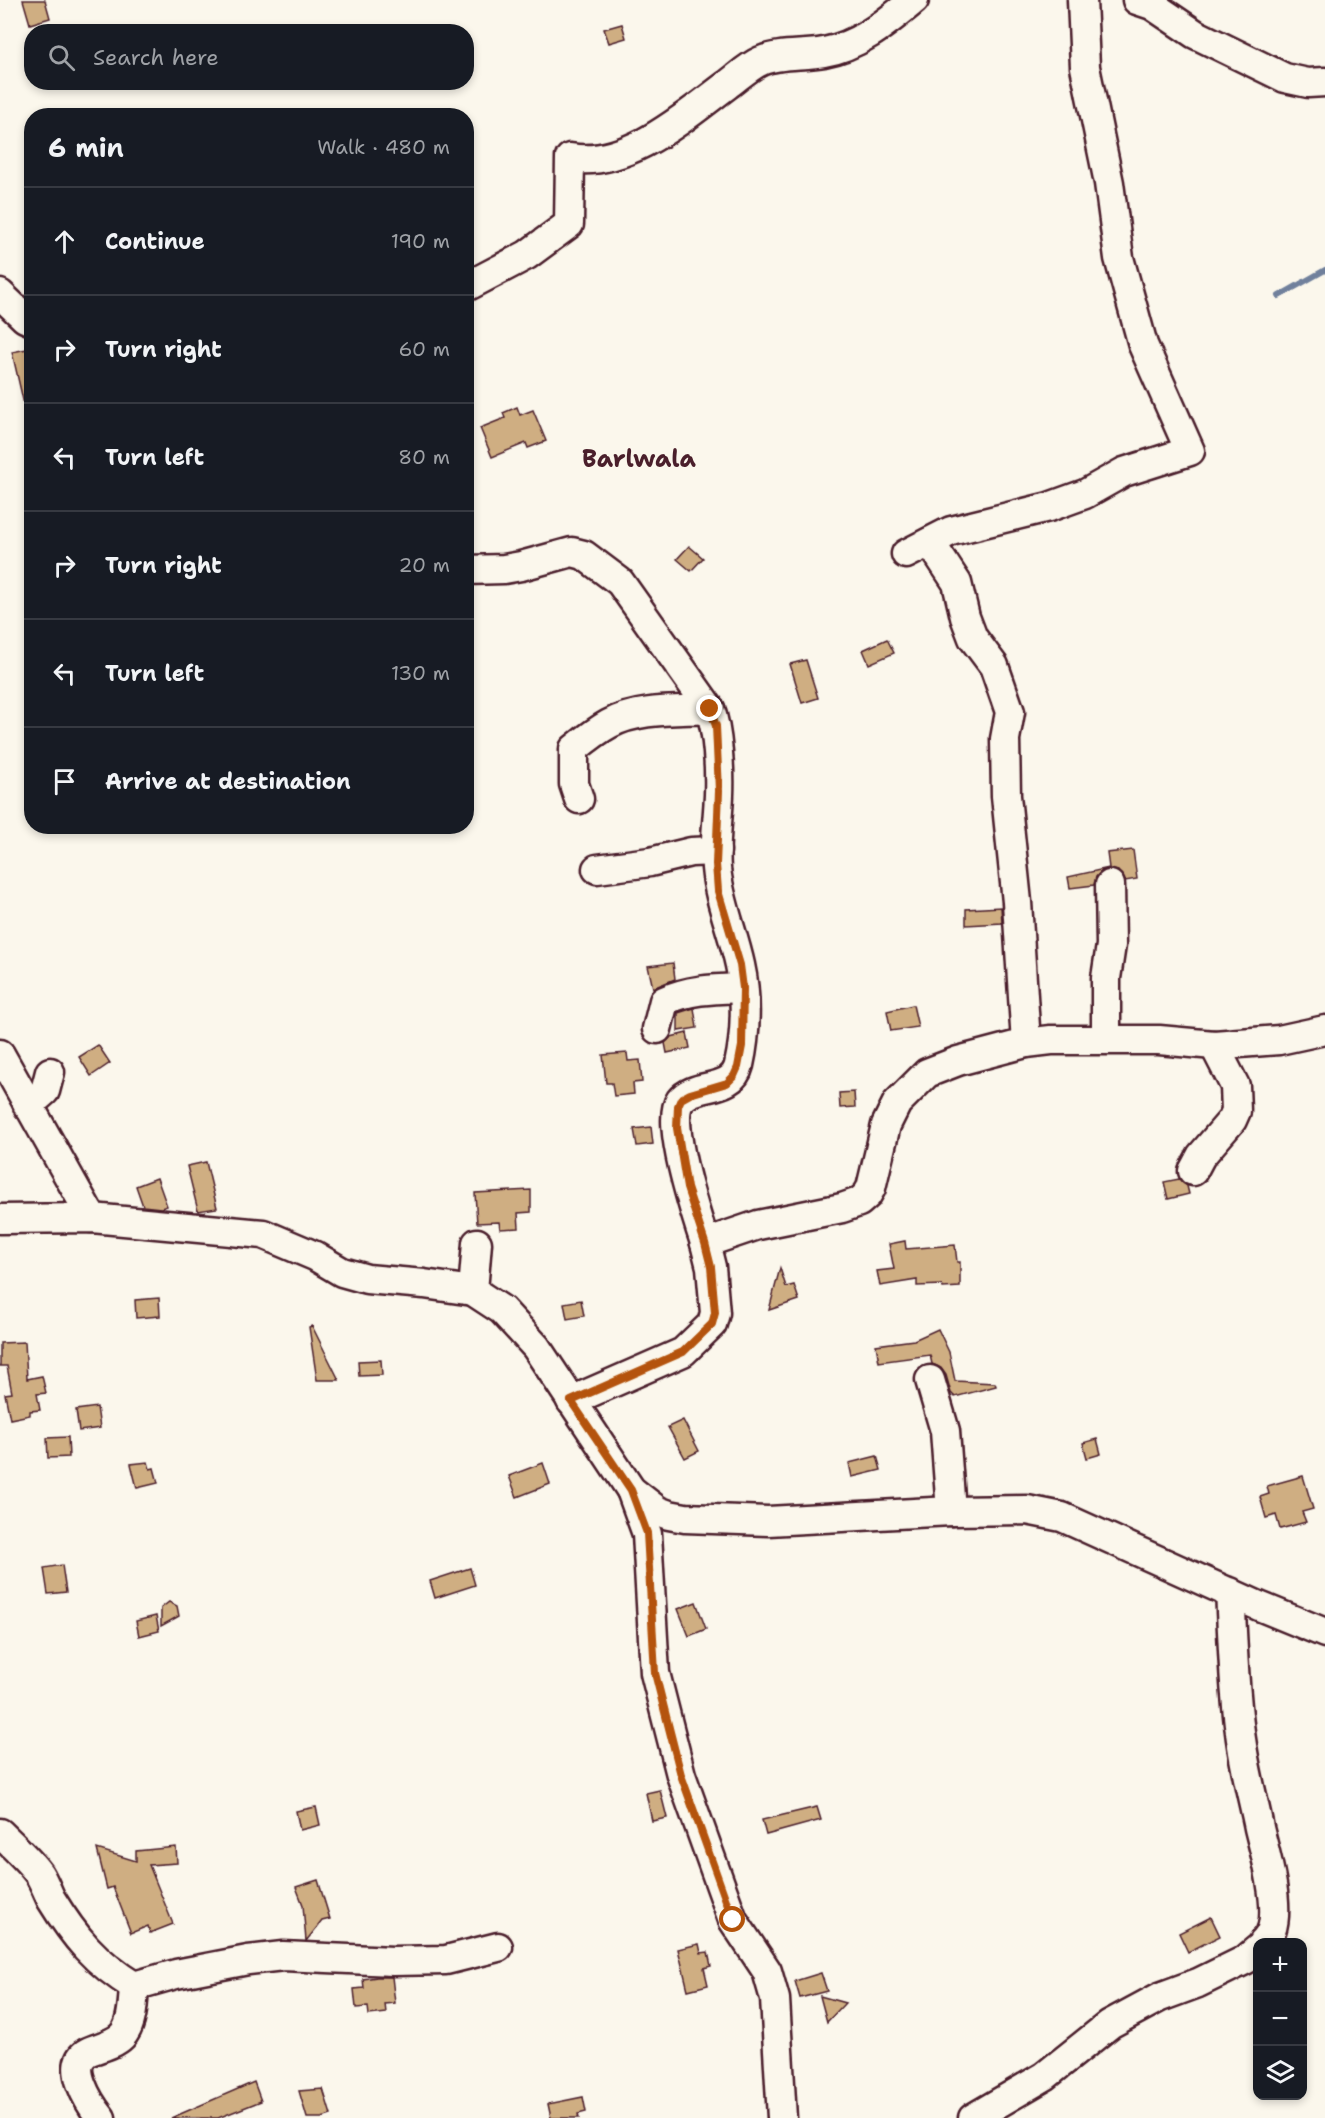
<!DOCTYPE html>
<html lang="en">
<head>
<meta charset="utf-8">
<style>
	:root { --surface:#171b24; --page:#20242c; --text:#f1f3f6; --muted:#9ea1a6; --line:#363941 }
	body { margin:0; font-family:"Shantell Sans",sans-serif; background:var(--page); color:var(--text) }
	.controls { position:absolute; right:18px; bottom:18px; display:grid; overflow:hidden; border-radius:12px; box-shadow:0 3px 9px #0003 }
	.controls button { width:54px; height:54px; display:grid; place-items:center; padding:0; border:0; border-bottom:2px solid var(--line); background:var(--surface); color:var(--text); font:30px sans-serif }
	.stop { position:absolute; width:18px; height:18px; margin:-14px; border:4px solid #b45309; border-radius:50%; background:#fff }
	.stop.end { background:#b45309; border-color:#fff; box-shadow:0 2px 6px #0008 }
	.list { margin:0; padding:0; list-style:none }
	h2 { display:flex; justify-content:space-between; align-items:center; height:78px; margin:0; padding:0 24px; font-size:26px }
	h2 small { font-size:20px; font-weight:400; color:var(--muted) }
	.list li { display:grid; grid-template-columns:39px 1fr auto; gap:18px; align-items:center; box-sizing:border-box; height:108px; padding:0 24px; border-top:2px solid var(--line) }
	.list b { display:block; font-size:22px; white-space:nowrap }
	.list em { font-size:20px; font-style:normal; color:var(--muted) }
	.icon { flex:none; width:33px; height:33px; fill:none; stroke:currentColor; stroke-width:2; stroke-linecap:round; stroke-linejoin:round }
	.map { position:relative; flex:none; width:1325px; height:2118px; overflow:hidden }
	.search { position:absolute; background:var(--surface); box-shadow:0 3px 9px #0003; left:24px; top:24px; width:450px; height:66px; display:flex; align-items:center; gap:15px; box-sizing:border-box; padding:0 21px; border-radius:24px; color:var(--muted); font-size:22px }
	.panel { position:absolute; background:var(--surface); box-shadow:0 3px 9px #0003; left:24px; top:108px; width:450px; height:726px; border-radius:24px }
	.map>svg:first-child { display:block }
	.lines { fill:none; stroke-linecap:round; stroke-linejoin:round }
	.stream { stroke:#70809c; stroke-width:6 }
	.building { fill:#cfae82; stroke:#4a1f2b; stroke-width:1.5 }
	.minor-casing { stroke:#4a1f2b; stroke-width:33 }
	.minor { stroke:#fbf7ec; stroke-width:28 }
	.route { stroke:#b45309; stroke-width:8 }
	.labels { text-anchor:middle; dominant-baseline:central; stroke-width:4.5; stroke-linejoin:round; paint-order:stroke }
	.quarter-label { font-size:24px; font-weight:bold; fill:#4a1f2b; stroke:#fbf7ec }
</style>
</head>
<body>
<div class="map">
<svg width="1325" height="2118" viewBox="0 0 1325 2118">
	<rect width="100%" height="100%" fill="#fbf7ec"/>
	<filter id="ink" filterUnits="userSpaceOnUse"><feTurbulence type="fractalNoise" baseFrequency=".0167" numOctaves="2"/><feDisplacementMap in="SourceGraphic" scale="12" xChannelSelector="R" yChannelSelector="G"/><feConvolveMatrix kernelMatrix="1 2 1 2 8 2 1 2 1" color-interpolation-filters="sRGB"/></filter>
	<g filter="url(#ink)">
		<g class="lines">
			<!-- stream -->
			<polyline class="stream" points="1279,296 1325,270"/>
		</g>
		<!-- building -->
		<g class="building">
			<polygon points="23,0 45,0 50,18 30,24"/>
			<polygon points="622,24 626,38 609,43 604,29"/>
			<polygon points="32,348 32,408 25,409 12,352"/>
			<polygon points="517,407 520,415 533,410 546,441 528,448 526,443 492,457 480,428 505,418 503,413"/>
			<polygon points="689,546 703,558 691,571 677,559"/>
			<polygon points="887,639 894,653 869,664 863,650"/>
			<polygon points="806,660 818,698 802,703 790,664"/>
			<polygon points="1133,850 1137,879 1125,881 1118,871 1109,869 1102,871 1096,877 1094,885 1070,888 1068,877 1109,868 1107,853"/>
			<polygon points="1001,907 1002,923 966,925 966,909"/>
			<polygon points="673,963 675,979 653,988 648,966"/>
			<polygon points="913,1005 918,1027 891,1031 887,1011"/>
			<polygon points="694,1008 697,1028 678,1031 678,1013"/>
			<polygon points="687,1033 690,1048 667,1053 665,1043 671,1037"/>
			<polygon points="98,1045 110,1063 91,1076 79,1057"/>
			<polygon points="627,1053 628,1061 640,1060 642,1082 633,1083 634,1094 614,1096 612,1083 606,1083 603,1055"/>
			<polygon points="854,1092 855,1107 840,1108 839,1093"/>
			<polygon points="651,1127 653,1144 637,1146 634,1129"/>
			<polygon points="206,1162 217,1208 198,1211 187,1166"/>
			<polygon points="157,1178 167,1206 161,1208 143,1206 136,1186"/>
			<polygon points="1179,1179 1187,1186 1189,1194 1168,1199 1164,1182"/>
			<polygon points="531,1190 531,1212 518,1213 519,1228 500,1229 499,1222 477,1223 475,1193"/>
			<polygon points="905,1241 906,1249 955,1245 957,1262 960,1262 960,1287 943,1288 942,1285 917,1286 917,1280 880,1286 877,1271 894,1269 889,1244"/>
			<polygon points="780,1268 786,1287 794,1285 799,1300 769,1310"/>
			<polygon points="159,1298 160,1316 136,1318 135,1300"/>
			<polygon points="581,1300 584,1316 567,1319 564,1303"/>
			<polygon points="312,1326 339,1380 317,1380 309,1327"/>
			<polygon points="938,1329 949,1352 955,1381 995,1383 996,1386 955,1397 951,1393 946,1375 941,1368 932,1364 930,1355 879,1362 876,1345 914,1340"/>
			<polygon points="25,1342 27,1379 42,1376 46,1393 37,1394 40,1410 30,1411 30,1415 10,1419 5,1394 12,1393 7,1366 0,1366 0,1343"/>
			<polygon points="381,1360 382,1375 359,1376 358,1361"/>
			<polygon points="97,1407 100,1428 79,1431 76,1410"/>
			<polygon points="683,1420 699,1451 685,1458 668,1427"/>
			<polygon points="68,1437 69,1457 48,1458 47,1438"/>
			<polygon points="1097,1439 1101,1454 1087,1458 1083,1443"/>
			<polygon points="877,1456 881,1470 852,1477 849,1463"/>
			<polygon points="148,1462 150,1469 154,1468 158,1483 137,1488 131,1464"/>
			<polygon points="543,1463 550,1484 517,1497 509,1476"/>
			<polygon points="1303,1476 1313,1509 1302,1512 1306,1522 1280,1529 1276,1515 1266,1518 1260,1497 1269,1494 1267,1486"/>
			<polygon points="62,1565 66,1592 48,1594 44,1568"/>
			<polygon points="470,1568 475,1585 435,1598 430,1581"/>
			<polygon points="169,1602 177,1606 179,1616 161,1626 161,1608"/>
			<polygon points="696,1602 706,1629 689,1636 678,1609"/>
			<polygon points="156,1616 159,1631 139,1636 136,1621"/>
			<polygon points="660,1790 667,1818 652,1821 646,1793"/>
			<polygon points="316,1807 320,1825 300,1830 296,1811"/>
			<polygon points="817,1807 821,1820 766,1835 762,1820"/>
			<polygon points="176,1847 177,1863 149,1865 173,1924 150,1933 148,1926 131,1933 113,1887 107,1889 97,1849 136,1861 136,1851"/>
			<polygon points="318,1880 330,1919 322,1921 306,1941 303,1905 296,1887"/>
			<polygon points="1211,1917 1220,1936 1188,1952 1179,1933"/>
			<polygon points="699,1944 701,1953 708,1952 711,1966 704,1968 708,1985 688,1990 678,1949"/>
			<polygon points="821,1973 827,1991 800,1998 795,1981"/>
			<polygon points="377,1977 392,1977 395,2003 385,2004 386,2013 369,2015 368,2007 356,2008 354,1989 364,1988 363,1979"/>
			<polygon points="820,1996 845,2003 827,2022"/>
			<polygon points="254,2082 261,2101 218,2118 171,2118"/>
			<polygon points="323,2089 331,2115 322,2118 307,2118 299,2091"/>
			<polygon points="583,2097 586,2112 578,2114 579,2118 551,2118 548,2104"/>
		</g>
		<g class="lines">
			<defs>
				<g id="minor">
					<polyline points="1137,0 1152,5 1195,34 1285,78 1308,83 1325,82"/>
					<path d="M 466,287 L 527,255 L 569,224 L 570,158 C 627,168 684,117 727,85 C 737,78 749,66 761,61 C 779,53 804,56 824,52 C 859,46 887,22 914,0"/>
					<polyline points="0,294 25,318 32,321"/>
					<polyline points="930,542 957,583 965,617 973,638 994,666 1010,712 1005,739 1006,796 1017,902 1026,1043"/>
					<polyline points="906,554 951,531 1049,507 1085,494 1124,472 1190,451 1143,345 1119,258 1109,183 1085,67 1082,0"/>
					<path d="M 466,570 L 504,569 L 521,566 L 572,552 L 584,555 L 620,582 L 710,709 C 718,732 720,770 719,795 C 718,819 714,844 716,868 C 719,901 733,932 740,965 C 747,996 746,1034 739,1065 C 732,1094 695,1081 680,1101 C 665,1122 697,1218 705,1243"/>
					<path d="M 579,799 L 574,784 L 574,749 C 585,740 596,731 609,724 C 638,708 678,711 710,709"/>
					<polyline points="597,869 650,862 691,852 716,851"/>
					<path d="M 657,1029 L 664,1001 C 690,989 715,989 743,988"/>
					<polyline points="1106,1039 1106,978 1111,945 1110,885"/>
					<polyline points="0,1054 92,1218"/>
					<polyline points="28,1106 45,1091 50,1072"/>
					<polyline points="1193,1171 1201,1156 1232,1120 1236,1111 1235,1086 1214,1045"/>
					<polyline points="0,1219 92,1218 263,1234 315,1256 342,1272 367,1279 424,1284 473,1291 502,1310 536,1347 631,1490 658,1511 669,1515 685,1518 768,1521 951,1511 1027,1510 1062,1517 1259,1606 1325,1633"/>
					<polyline points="473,1291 477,1243"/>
					<polyline points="930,1380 945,1431 951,1511"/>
					<polyline points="571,1401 683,1352 712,1324 715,1313 711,1267 705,1243 758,1225 842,1208 859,1202 867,1195 871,1188 886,1125 897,1103 927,1073 958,1061 1026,1043 1051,1040 1159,1040 1214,1045 1279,1040 1325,1030"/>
					<polyline points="631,1490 647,1534 655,1673 681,1775 733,1920 767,1971 775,1999 782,2118"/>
					<path d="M 1230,1592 C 1233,1645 1234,1699 1243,1752 C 1247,1777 1254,1803 1259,1828 C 1265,1854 1287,1922 1264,1942"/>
					<path d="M 0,1833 C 13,1846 28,1859 39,1874 C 44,1882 47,1891 51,1899 C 75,1938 95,1962 134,1986 L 176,1974 L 248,1960 L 283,1956 L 393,1961 L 446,1960 L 498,1947"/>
					<path d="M 101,2118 C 90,2104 64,2064 88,2052 C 98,2047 113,2045 122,2036 C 133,2024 133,2001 134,1986"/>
					<polyline points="973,2118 1045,2076 1110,2024 1160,1997 1198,1983 1245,1960 1258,1949"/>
				</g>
			</defs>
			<!-- minor casing -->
			<use href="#minor" class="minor-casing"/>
			<!-- minor -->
			<use href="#minor" class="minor"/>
		</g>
	</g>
	<g class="lines" filter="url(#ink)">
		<!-- route -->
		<polyline class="route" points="710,709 716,726 719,791 716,864 718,891 740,965 743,988 742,1046 738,1067 734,1076 727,1083 690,1094 681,1099 678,1106 677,1128 687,1188 705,1243 711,1267 715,1313 712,1324 683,1352 571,1401 631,1490 647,1533 655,1673 681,1775 733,1920"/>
	</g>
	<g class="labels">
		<!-- quarter labels -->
		<g class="quarter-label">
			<text x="639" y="459">Barlwala</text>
		</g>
	</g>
</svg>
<div class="controls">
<button>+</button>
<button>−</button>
<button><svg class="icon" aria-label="layers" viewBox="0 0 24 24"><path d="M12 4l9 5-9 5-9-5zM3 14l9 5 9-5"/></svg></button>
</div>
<div class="stop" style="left:733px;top:1920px"></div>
<div class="stop end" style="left:710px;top:709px"></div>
<div class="search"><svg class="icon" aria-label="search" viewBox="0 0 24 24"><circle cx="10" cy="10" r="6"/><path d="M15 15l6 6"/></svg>Search here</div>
<section class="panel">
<h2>6 min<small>Walk · 480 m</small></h2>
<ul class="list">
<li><svg class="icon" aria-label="ahead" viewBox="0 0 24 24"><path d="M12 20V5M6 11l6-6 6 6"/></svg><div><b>Continue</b></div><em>190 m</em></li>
<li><svg class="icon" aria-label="right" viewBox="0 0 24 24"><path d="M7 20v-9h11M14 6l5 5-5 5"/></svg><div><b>Turn right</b></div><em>60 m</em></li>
<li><svg class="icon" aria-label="left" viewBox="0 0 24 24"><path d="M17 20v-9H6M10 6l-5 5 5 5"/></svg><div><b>Turn left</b></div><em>80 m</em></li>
<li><svg class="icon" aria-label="right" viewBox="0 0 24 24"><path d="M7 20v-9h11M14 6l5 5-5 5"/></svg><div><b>Turn right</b></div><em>20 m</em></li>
<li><svg class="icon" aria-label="left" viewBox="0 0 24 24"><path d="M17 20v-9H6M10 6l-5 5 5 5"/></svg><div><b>Turn left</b></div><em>130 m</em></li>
<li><svg class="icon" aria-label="arrive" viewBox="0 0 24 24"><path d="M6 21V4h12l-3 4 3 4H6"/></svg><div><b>Arrive at destination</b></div></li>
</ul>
</section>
</div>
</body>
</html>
